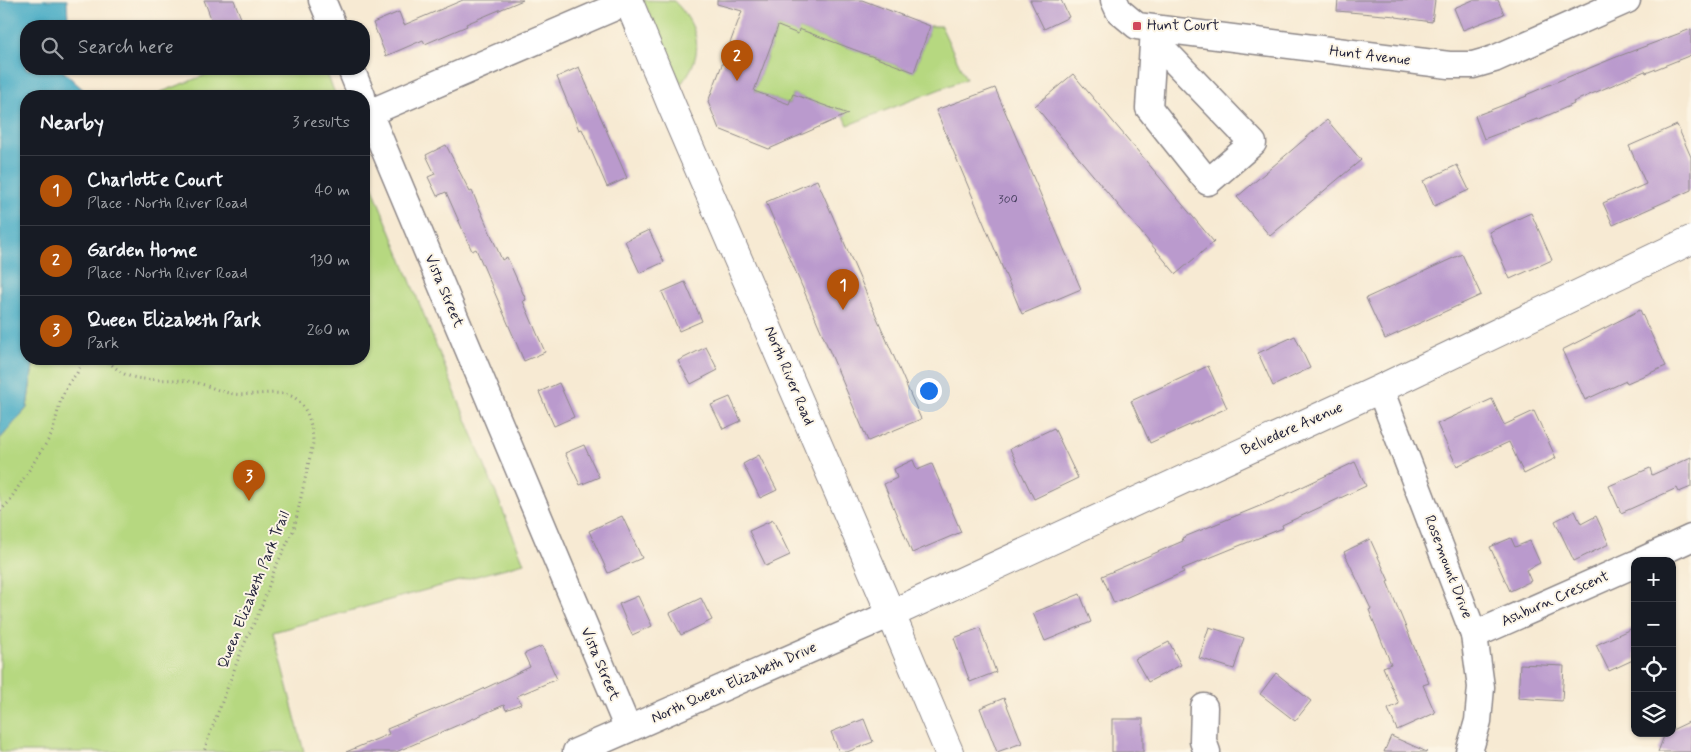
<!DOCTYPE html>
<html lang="en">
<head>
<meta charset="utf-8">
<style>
	:root { --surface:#171b24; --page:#20242c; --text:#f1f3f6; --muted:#9ea1a6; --line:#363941; --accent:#b45309 }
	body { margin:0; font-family:Mynerve,sans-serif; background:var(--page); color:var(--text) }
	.controls { position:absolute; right:15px; bottom:15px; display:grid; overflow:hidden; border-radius:10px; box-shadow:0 1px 4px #0004 }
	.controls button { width:45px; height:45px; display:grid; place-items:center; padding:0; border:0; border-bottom:1px solid var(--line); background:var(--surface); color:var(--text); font:25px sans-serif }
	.you { position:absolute; left:928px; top:390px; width:18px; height:18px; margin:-12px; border:4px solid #fff; border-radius:50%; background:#1a73e8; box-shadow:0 0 0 8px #1a73e833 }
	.badge { display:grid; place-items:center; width:32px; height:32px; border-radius:50%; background:var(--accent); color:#fff; font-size:16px; font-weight:700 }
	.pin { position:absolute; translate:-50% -41px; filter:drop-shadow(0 1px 2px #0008) }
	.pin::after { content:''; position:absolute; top:26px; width:18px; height:15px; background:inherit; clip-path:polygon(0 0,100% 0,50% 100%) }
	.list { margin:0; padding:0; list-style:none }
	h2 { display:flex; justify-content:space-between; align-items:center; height:65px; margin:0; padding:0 20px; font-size:21px }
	h2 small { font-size:16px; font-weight:400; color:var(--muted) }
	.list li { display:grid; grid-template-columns:32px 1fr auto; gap:15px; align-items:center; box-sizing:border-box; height:70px; padding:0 20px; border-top:1px solid var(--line) }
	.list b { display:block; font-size:19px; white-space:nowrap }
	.list p { margin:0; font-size:16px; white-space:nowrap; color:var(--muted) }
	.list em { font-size:16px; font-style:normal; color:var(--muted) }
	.icon { flex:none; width:28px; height:28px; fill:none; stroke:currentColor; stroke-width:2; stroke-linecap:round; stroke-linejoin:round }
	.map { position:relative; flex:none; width:1691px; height:752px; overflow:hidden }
	.search { position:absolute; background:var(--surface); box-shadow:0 1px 4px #0004; left:20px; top:20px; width:350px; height:55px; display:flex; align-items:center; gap:12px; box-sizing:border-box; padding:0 18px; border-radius:20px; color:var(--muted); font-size:19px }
	.panel { position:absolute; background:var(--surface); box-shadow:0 1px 4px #0004; left:20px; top:90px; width:350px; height:275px; border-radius:20px }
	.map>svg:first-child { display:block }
	.green { fill:#b6d880; stroke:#6c7d5e }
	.water { fill:#44aac4; stroke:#336680 }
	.building { fill:#ba9acd }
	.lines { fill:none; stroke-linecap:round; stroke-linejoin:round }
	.minor-casing { stroke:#8c8687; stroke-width:29 }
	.major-casing { stroke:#8c8687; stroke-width:30 }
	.path { stroke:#8c8687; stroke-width:3; stroke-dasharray:1 4; stroke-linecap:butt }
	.minor { stroke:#fff; stroke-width:26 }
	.major { stroke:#fff; stroke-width:28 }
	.poi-dot { fill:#d1495b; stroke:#fcf5e5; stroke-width:2 }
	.labels { text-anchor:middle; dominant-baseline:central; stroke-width:4; stroke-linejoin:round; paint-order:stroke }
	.number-label { font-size:12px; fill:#484060 }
	.poi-label { font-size:15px; fill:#22223b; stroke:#fcf5e5; text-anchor:start }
	.street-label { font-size:15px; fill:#22223b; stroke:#fcf5e5 }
</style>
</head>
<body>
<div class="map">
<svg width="1691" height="752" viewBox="0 0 1691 752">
	<rect width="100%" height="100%" fill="#fcf5e5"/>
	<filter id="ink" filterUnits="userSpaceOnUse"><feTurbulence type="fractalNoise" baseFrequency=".02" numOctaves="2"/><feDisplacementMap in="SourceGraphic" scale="10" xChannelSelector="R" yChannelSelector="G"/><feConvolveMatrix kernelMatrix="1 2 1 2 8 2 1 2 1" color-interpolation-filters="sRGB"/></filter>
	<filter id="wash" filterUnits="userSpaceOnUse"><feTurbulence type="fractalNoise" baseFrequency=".0096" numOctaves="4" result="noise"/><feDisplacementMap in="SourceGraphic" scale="20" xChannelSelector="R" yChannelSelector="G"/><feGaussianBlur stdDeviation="1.12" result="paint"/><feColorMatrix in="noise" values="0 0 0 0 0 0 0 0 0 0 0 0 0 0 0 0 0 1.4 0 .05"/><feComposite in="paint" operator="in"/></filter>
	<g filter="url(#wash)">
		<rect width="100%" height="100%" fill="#f7ead3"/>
		<!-- green -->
		<g class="green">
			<path d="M 643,0 L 674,1 C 691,18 703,40 693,64 C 691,71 685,78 681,84 Z"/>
			<polygon points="778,26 797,33 799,29 914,72 930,26 941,26 966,79 848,125 843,113 793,94 789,104 754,91"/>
			<polygon points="221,69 325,69 336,96 151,96"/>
			<polygon points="364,166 524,563 273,632 304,752 0,752 0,439 27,408 34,359 364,359"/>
		</g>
		<!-- water -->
		<polygon class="water" points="0,0 67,0 68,20 66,26 26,26 26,69 61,69 90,96 26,96 26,359 34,359 27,408 0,439"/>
		<g id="blocks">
			<!-- building -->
			<g class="building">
				<polygon points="204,0 234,0 244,26 214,26"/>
				<polygon points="463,0 523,0 466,24 467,26 425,44 423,40 386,56 373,23 399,12 404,25"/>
				<polygon points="717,0 862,0 930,26 914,72 799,29 798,34 778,26 754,91 789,104 793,94 848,114 769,149 719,129 708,102 742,11 717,4"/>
				<polygon points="1030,0 1061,0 1069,17 1044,29"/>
				<polygon points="1338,0 1435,0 1432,22 1396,17 1396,16 1337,11"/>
				<polygon points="1473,0 1498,0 1504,14 1463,30 1454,8"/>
				<polygon points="1691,29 1691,55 1646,73 1645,71 1573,102 1574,104 1537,120 1537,119 1484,139 1475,116 1527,96 1526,95 1563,79 1614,58"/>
				<polygon points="579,67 627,178 607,187 582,129 579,130 557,77"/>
				<polygon points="1073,74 1214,242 1176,274 1035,106"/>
				<polygon points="995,88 1081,289 1022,314 936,110"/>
				<polygon points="1327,120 1361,160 1270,236 1237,197"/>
				<polygon points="1677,125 1691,157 1691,190 1613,225 1603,203 1646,184 1629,146"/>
				<polygon points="446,145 470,192 472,191 502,260 507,257 526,300 523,301 545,352 524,361 476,249 472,251 446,192 437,196 428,177 435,174 426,155"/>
				<polygon points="1457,165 1469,190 1434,206 1423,181"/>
				<polygon points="817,180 921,419 868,441 766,202"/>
				<polygon points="1531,213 1552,260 1510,279 1489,232"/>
				<polygon points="649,230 664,262 640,273 625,241"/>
				<polygon points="1462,254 1481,295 1385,339 1366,298"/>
				<polygon points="685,282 702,321 679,331 662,292"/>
				<polygon points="1640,310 1666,366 1627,383 1626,381 1585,400 1562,350"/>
				<polygon points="1295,336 1310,368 1273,386 1258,353"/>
				<polygon points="706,347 718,370 691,384 678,361"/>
				<polygon points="1208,366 1227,408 1150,443 1131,401"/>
				<polygon points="559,383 574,417 554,426 539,392"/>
				<polygon points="730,397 741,421 723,429 711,405"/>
				<polygon points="1492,399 1504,425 1534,411 1556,458 1524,474 1509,442 1457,466 1437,424"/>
				<polygon points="1054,428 1078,478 1034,499 1010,449"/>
				<polygon points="584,445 599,477 580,485 565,453"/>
				<polygon points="759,455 777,490 760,498 743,464"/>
				<polygon points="1691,457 1691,487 1679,492 1677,488 1621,513 1609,486 1650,468 1652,475"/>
				<polygon points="913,460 917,470 932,464 961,532 912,553 884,484 897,478 894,469"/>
				<polygon points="1355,462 1366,486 1282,525 1283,528 1182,569 1184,572 1114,603 1102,576 1183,541 1182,538 1272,501"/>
				<polygon points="1575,511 1581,524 1596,516 1609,544 1574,561 1555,521"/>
				<polygon points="622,516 642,558 608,573 589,531"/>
				<polygon points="773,520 790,555 766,566 749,531"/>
				<polygon points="1511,538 1515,547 1530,541 1540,563 1526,570 1531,581 1510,591 1490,547"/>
				<polygon points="1370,539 1389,581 1387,582 1429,683 1423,685 1435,713 1397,730 1388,709 1399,704 1383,667 1391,664 1369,610 1371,609 1344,552"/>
				<polygon points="1080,594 1091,622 1045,641 1033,613"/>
				<polygon points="638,596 652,626 632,635 619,604"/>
				<polygon points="701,598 712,620 681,635 670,613"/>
				<polygon points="1209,627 1244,638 1234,669 1199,658"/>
				<polygon points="1635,627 1635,659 1609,671 1596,645"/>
				<polygon points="980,628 996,672 970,682 954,638"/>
				<polygon points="1169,642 1181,665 1148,682 1135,659"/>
				<polygon points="542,646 557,679 517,696 521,704 506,710 504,705 396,752 346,752 389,734 387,729 477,692 530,667 524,654"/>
				<polygon points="1520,664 1564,666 1562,701 1518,698"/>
				<polygon points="1276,673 1311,701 1295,721 1260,694"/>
				<polygon points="1004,698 1022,743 997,752 980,708"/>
				<polygon points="864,719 873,742 847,752 839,752 831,732"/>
				<rect x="1112" y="719" width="31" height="33"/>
				<polygon points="1691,721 1691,752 1658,752 1664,736 1672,733 1672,730"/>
				<polygon points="1391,736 1427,752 1384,752"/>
			</g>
		</g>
	</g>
	<g filter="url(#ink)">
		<use href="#blocks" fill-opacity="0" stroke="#8c8687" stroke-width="1"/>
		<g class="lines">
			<defs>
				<g id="minor">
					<polyline points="322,0 333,26"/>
					<polyline points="1114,0 1119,11 1137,26 1449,65 1473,65 1494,59 1627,0"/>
					<polyline points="1154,29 1149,108 1208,182 1253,143 1162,48 1164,30"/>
					<polyline points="351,69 362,96"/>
					<polyline points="1380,389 1474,635 1481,687 1478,721 1469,752"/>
					<polyline points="1641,561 1691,538"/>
					<polyline points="1474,635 1635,564"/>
					<polyline points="1204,707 1203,741 1207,752"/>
					<polyline points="628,729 369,113 629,1"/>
					<polyline points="576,752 891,614"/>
				</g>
				<g id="major">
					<polyline points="628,0 671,104 891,614 949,752"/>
					<polyline points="891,614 1380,389 1691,240"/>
				</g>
			</defs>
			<!-- minor casing -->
			<use href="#minor" class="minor-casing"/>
			<!-- major casing -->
			<use href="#major" class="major-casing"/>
			<!-- path -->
			<g class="path">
				<path d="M 104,359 C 112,364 120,373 129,376 C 147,382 167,378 186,381 C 203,382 218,392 234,394 C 252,397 280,388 295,398 C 308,407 313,428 313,443 L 294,529 L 275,568 L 261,608 L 242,649 L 208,739 L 204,752"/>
				<polyline points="0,511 8,503 52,434 61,399 68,384 77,373 83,359"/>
			</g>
			<!-- minor -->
			<use href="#minor" class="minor"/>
			<!-- major -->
			<use href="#major" class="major"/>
		</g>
	</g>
	<!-- markers -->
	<rect class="poi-dot" x="1132" y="21" width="10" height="10" rx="2.5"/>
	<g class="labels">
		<!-- number labels -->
		<g class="number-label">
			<text x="1008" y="200">300</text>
		</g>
		<!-- poi labels -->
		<g class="poi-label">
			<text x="1147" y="26">Hunt Court</text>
		</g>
		<!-- street labels -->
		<g class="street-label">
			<text transform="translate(1370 56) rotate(7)">Hunt Avenue</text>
			<text transform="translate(444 291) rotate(67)">Vista Street</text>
			<text transform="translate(789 376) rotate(67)">North River Road</text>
			<text transform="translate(1292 429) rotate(-24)">Belvedere Avenue</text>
			<text transform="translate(1448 567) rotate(69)">Rosemount Drive</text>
			<text transform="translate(254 590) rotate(-68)">Queen Elizabeth Park Trail</text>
			<text transform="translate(1555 599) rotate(-24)">Ashburn Crescent</text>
			<text transform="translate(600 664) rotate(67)">Vista Street</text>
			<text transform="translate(734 683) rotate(-24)">North Queen Elizabeth Drive</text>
		</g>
	</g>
</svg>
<div class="controls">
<button>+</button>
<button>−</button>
<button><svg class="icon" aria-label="locate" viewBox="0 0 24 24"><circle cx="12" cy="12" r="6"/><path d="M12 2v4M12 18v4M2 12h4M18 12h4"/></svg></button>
<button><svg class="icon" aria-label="layers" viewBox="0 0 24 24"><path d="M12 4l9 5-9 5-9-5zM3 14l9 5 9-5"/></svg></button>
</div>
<div class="you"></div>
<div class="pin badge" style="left:843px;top:310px">1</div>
<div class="pin badge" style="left:737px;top:81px">2</div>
<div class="pin badge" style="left:249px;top:501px">3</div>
<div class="search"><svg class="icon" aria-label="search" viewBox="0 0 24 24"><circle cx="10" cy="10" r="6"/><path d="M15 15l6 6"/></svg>Search here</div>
<section class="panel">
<h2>Nearby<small>3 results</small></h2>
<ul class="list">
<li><span class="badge">1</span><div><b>Charlotte Court</b><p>Place · North River Road</p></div><em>40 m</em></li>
<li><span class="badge">2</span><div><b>Garden Home</b><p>Place · North River Road</p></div><em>130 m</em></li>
<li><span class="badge">3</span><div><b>Queen Elizabeth Park</b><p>Park</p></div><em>260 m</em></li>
</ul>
</section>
</div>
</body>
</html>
